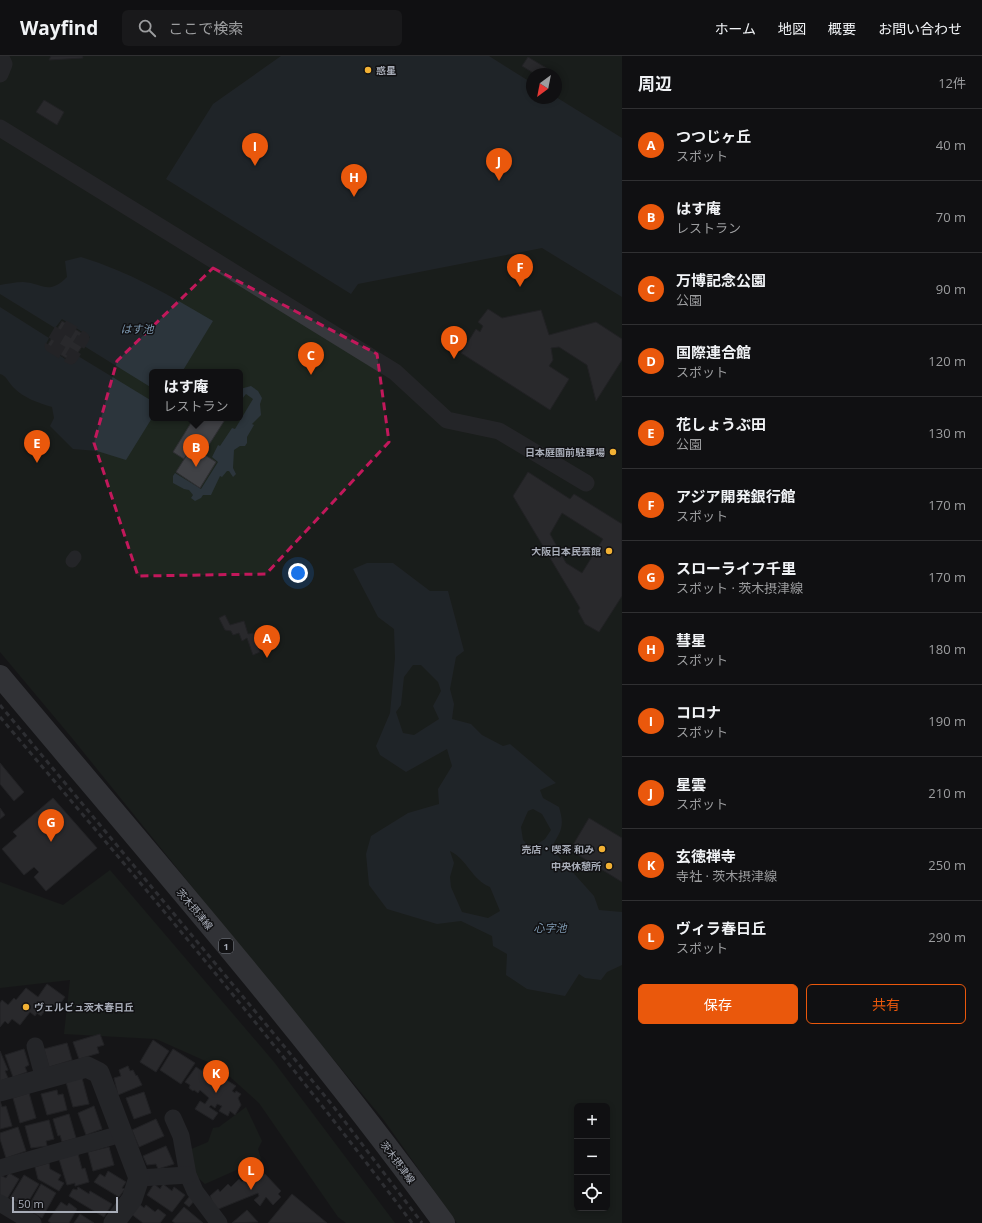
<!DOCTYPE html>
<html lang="ja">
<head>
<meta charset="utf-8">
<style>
	:root { --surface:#101012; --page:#19191b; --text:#f1f3f6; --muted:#9c9d9f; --line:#303032; --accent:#ea580c }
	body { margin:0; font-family:"Open Sans","Noto Sans JP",sans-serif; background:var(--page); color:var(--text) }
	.controls { position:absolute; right:12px; bottom:12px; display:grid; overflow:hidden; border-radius:6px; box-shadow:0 2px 6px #0003 }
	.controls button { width:36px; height:36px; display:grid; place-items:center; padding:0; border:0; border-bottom:1px solid var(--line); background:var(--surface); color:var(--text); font:20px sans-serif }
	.compass { position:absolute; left:526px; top:12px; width:36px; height:36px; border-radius:50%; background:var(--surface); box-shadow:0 2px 6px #0003; rotate:212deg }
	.scale { position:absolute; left:12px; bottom:10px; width:106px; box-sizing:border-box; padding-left:4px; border:2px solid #a8adb8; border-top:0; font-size:11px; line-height:14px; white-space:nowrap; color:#a8adb8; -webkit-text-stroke:3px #111113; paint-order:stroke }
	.you { position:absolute; left:298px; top:517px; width:14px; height:14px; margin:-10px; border:3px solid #fff; border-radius:50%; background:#1a73e8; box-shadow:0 0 0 6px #1a73e833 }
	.badge { display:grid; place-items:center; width:26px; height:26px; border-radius:50%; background:var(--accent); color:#fff; font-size:13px; font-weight:700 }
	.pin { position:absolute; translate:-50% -33px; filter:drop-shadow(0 1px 2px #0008) }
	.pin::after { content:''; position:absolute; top:21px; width:14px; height:12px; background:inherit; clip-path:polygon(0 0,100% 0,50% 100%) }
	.popup { position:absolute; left:149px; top:313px; width:94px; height:52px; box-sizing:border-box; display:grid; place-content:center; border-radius:6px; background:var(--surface); filter:drop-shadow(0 1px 3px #0005); font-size:13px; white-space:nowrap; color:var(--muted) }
	.popup b { font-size:15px; color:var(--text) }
	.popup::after { content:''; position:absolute; left:50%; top:100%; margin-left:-8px; border:8px solid transparent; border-top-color:var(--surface) }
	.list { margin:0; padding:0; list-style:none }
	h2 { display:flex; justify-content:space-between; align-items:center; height:52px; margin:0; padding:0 16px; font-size:17px }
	h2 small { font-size:13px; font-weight:400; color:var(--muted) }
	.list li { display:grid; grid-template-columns:26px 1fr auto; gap:12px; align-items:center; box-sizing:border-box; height:72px; padding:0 16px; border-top:1px solid var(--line) }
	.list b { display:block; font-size:15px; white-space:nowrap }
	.list p { margin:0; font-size:13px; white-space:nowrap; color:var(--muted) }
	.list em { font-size:13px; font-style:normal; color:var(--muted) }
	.actions { display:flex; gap:8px; padding:12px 16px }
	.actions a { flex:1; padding:9px 0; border:1px solid var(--accent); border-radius:6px; text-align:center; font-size:14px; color:var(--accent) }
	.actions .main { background:var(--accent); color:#fff }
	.icon { flex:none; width:22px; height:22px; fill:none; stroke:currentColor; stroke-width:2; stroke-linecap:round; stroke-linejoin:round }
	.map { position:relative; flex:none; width:622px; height:1167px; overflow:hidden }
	header { display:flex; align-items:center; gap:24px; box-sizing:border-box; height:56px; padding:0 20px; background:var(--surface); border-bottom:1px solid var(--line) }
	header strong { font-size:19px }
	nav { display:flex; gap:22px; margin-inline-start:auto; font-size:14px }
	.search { width:280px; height:36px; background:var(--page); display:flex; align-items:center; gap:10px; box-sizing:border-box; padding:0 14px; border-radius:6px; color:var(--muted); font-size:15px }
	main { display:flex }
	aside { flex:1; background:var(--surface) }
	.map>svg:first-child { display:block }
	.green { fill:#1e261f; fill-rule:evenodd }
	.water { fill:#2c353c; fill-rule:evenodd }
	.building { fill:#404145; stroke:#303034; fill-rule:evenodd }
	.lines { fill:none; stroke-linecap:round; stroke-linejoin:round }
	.pedestrian-tunnel { stroke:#333438; stroke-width:13; stroke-dasharray:13 6; stroke-linecap:butt }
	.pedestrian { stroke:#37383d; stroke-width:13 }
	.minor { stroke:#37383d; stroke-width:17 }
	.tertiary { stroke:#37383d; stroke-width:21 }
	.primary { stroke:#53555c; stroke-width:22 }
	.rail { stroke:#4a4c52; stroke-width:3; stroke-dasharray:5 4; stroke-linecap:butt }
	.marked { fill:none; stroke:#c2185b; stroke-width:3; stroke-dasharray:8 5; stroke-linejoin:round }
	.poi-dot { fill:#f2b134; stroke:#111113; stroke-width:1.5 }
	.labels { text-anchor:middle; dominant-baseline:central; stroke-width:3; stroke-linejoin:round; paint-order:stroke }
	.shield { fill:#111113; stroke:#7b7e86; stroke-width:1 }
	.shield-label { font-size:9px; font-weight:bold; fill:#a8adb8 }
	.poi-label { font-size:10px; font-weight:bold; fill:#a8adb8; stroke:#111113; text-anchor:end }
	.street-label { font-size:10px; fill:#a8adb8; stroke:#111113 }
	.water-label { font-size:11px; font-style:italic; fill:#7f9bb3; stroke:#111113 }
</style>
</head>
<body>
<header>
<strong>Wayfind</strong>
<div class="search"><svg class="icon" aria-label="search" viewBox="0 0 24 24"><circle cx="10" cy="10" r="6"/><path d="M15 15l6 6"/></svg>ここで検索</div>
<nav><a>ホーム</a><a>地図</a><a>概要</a><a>お問い合わせ</a></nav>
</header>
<main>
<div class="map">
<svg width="622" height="1167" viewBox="0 0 622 1167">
	<rect width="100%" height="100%" fill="#161618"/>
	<!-- green -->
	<g class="green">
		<path d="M 0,0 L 622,0 L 622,1167 L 457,1167 L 383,1063 L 260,915 L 72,682 L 0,596 ZM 532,18 L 556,18 L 556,42 L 532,42 ZM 152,316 L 240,316 L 240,362 L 152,362 ZM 577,1050 L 607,1050 L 607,1152 L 577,1152 Z"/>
		<polygon points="110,814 274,1006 395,1167 346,1167 338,1161 259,1047 219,1011 156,983 64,978 70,924 0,932 0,826 63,849"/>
		<polygon points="246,1051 262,1085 258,1093 261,1103 205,1128 195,1119 189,1094 208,1086 213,1072 219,1071"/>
	</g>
	<!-- water -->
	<g class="water">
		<polygon points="281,0 489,0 532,27 532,42 556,41 622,82 622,241 542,192 358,228 351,238 166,123 213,48"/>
		<path d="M 81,201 C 128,215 171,240 213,265 L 182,316 L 152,316 L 152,332 L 84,290 L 90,281 L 62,263 L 55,272 L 0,238 L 0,229 C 7,228 15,226 23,226 C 43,227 48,240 67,221 L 65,205 Z"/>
		<path d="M 0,251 L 49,282 L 45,290 L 73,308 L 78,300 L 152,345 L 152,362 L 126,404 L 97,395 L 73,393 L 50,370 L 54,362 L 52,351 C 39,347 23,342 13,331 C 9,327 6,319 0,318 Z"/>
		<polygon points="251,330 258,335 262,342 260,348 261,359 252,368 254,369 247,381 247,387 245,390 240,390 234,394 233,412 236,418 233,421 229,415 227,415 222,421 220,420 211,439 203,439 201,442 195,445 191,442 193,439 189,434 184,433 173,427 173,420 175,417 201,433 218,406 212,401 218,389 220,390 232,372 235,373 253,343 246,338 242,343 240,342 240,333"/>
		<path d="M 367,507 L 393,507 L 430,535 L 448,535 L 464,595 L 456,601 L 450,633 L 454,648 L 452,663 L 471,668 L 482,679 L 503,690 L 510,688 L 556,727 L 540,734 L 543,742 L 559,751 C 565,771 561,775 551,792 L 594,840 L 599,854 L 622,856 L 622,909 L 607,916 L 601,924 L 585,922 L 579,918 L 565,940 L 527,933 L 506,919 L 507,898 L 493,890 L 492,880 L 461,865 L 437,868 L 387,853 L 369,829 L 366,798 L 371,780 L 408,757 L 439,748 L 438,733 L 452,710 L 447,693 L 406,716 L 380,699 L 376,690 L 390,657 L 395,602 L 394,573 L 378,561 L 353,513 ZM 413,609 L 421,609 L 438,626 L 441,635 L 433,650 L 439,663 L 414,679 L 403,677 L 396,656 L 401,649 L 404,621 ZM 533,753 L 542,758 L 551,774 L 545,783 L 531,792 L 523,784 L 521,771 L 528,755 ZM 450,795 C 467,803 472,824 490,831 L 500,855 L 488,862 L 462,856 L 451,831 L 450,821 L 454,807 Z"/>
	</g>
	<!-- building -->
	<g class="building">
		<polygon points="51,0 82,0 83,2 49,4"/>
		<polygon points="528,1 548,13 546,18 535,18 522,10"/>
		<polygon points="44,44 64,56 57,69 36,56"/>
		<polygon points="488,253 502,262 541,254 549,279 596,266 622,283 622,304 596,345 587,309 559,291 551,292 553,304 549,310 569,323 550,354 461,297 476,273 480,276 483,270 478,266"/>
		<polygon points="62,265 88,281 72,306 47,290"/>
		<polygon points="194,362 226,362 203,398 192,391 184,403 173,396"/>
		<polygon points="192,391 216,406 200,432 176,416"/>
		<path d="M 528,416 L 570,443 L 574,438 L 622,468 L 622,540 L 599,576 L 585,568 L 578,555 L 580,552 L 513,440 ZM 562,457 L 603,483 L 582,517 L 566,507 L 550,478 Z"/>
		<polygon points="225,559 230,569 244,565 248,578 253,577 260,596 253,599 247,582 242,585 239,577 233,579 231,575 225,574 219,562"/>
		<polygon points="0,707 24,736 14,745 0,728"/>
		<polygon points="53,742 97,792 46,835 34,821 39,816 34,811 24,819 2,793 17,780 13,776"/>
		<polygon points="0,752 5,759 0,763"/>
		<polygon points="589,762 622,782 622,826 570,794"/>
		<polygon points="47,928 65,941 57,952 53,949 48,955 46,953 41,960 37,957 35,960 30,956 20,969 12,963 8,968 5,965 0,971 0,947 2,944 8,949 14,942 16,944 26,932 38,941"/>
		<polygon points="100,978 104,989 97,991 99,997 79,1003 73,986"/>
		<polygon points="153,984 169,995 156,1016 140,1006"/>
		<polygon points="67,987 72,1004 49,1011 44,993"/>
		<polygon points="24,993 29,1009 25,1011 27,1016 13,1021 5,999"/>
		<polygon points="173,993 195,1007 181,1028 160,1014"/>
		<polygon points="0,995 8,1014 5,1015 8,1022 0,1025"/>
		<polygon points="207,1008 213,1013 210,1018 215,1022 217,1018 236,1030 232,1035 235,1037 236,1035 241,1038 238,1042 241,1049 235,1059 230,1055 228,1060 219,1055 222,1050 217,1048 215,1052 211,1049 209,1051 218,1057 213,1064 195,1053 200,1045 205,1048 209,1042 200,1034 198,1037 194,1034 193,1035 189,1032 190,1029 185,1026 196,1011 202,1015"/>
		<polygon points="128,1010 130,1015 133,1014 136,1020 137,1019 142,1029 118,1039 114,1022 121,1020 119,1014"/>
		<polygon points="82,1022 89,1048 73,1051 66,1026"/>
		<polygon points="57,1034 58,1039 63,1038 67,1054 47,1059 41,1038"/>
		<polygon points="144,1036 151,1057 134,1063 126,1042"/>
		<polygon points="29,1037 36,1062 20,1067 13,1042"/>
		<polygon points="0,1045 2,1051 6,1050 12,1070 0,1073"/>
		<polygon points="94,1050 102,1073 86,1079 78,1057"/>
		<polygon points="69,1058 76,1082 62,1086 60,1079 58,1080 53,1063"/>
		<polygon points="156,1063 164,1080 139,1091 132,1074"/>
		<polygon points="49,1064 54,1083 46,1085 47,1090 31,1092 25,1070"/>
		<polygon points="18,1071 26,1095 6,1102 0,1083 0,1077"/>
		<polygon points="166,1090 174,1108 158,1113 156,1108 147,1109 143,1100"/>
		<polygon points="109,1091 114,1109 93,1115 88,1096"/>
		<polygon points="78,1098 82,1113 85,1112 89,1126 75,1130 75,1127 67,1129 59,1103"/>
		<polygon points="49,1107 50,1113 61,1119 58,1124 64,1127 59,1135 38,1123 35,1111"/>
		<polygon points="108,1115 126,1126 122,1132 125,1133 119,1141 94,1126 100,1118 105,1121"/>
		<polygon points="259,1116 262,1119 265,1118 281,1135 278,1138 281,1141 273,1149 266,1141 260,1150 254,1144 259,1140 258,1137 216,1154 210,1140 218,1133 220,1136 228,1128 231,1131 239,1123 242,1126 248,1120 250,1123"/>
		<polygon points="9,1117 19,1123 7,1143 0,1139 0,1119 6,1122"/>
		<polygon points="24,1119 39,1128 25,1151 10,1142"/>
		<polygon points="41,1128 56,1137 42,1162 27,1153"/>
		<polygon points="154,1128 160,1133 163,1128 172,1135 174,1131 185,1139 172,1156 147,1139"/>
		<polygon points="78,1131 89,1138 90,1135 112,1148 104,1161 69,1140 73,1133 77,1134"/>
		<polygon points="292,1138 327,1167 268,1167"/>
		<polygon points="190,1140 195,1144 189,1151 184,1147"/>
		<polygon points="61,1146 67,1150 69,1147 77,1153 69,1167 51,1167 48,1165"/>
		<polygon points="138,1147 144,1152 146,1149 155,1156 158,1153 166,1159 160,1167 143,1167 130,1157"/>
		<polygon points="184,1151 203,1167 175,1167 172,1165"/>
		<polygon points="247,1154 258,1166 232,1167"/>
		<polygon points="80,1158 94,1167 74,1167"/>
	</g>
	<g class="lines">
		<!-- pedestrian-tunnel -->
		<polygon class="pedestrian-tunnel" points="63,270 83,282 71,302 51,290"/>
		<!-- pedestrian -->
		<polyline class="pedestrian" points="72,505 75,501"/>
		<!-- minor -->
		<g class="minor">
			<polyline points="0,0 4,8 0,18"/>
			<polyline points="0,72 395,316 447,364 499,375 586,427"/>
			<polyline points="35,990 44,1023"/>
			<polyline points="173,1062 181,1080 188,1119 195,1135 219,1167"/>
			<polyline points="0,1112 121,1078"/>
			<polyline points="139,1122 188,1119"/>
			<polyline points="0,1147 33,1167"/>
		</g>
		<!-- tertiary -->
		<polyline class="tertiary" points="0,1035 87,1011 99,1017 139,1122 132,1143 114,1167"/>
		<!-- primary -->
		<path class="primary" d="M 0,620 C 151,800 306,977 444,1167"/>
		<!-- rail -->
		<g class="rail">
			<polyline points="0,649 274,978 333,1050 422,1167"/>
			<path d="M 0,661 C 141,827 282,993 412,1167"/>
		</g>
	</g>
	<!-- marked area -->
	<path d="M0 0H622V1167H0ZM 213,212 L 377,298 L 389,386 L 266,518 L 138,520 L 94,387 L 117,305 Z" fill="#161618" fill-opacity=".55" fill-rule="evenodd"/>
	<path class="marked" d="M 213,212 L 377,298 L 389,386 L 266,518 L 138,520 L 94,387 L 117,305 Z"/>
	<!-- markers -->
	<g class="poi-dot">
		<circle cx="368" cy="14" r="4"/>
		<circle cx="613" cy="396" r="4"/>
		<circle cx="609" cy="495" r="4"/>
		<circle cx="602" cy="793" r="4"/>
		<circle cx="609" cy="810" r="4"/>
		<circle cx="26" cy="951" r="4"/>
	</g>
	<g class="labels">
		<!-- shield labels -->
		<rect class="shield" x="219" y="883" width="14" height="14" rx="3"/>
		<g class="shield-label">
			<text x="226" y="890">1</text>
		</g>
		<!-- poi labels -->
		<g class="poi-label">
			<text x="376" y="14" text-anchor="start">惑星</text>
			<text x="605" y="396">日本庭園前駐車場</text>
			<text x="601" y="495">大阪日本民芸館</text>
			<text x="594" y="793">売店・喫茶 和み</text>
			<text x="601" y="810">中央休憩所</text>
			<text x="34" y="951" text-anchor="start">ヴェルビュ茨木春日丘</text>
		</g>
		<!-- street labels -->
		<g class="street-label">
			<text transform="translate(195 853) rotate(50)">茨木摂津線</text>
			<text transform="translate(398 1106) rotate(53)">茨木摂津線</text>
		</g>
		<!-- water labels -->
		<g class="water-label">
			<text x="137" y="272">はす池</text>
			<text x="550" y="871">心字池</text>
		</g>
	</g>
</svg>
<div class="controls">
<button>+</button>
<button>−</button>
<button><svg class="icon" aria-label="locate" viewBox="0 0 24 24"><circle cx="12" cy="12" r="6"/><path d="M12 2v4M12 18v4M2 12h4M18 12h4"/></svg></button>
</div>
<svg class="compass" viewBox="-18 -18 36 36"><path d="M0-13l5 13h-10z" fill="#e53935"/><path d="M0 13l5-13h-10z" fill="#9c9d9f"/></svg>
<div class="scale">50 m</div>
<div class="you"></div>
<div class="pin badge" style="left:267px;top:602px">A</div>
<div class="pin badge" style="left:196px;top:411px">B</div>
<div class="popup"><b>はす庵</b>レストラン</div>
<div class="pin badge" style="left:311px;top:319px">C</div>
<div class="pin badge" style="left:454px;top:303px">D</div>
<div class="pin badge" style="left:37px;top:407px">E</div>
<div class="pin badge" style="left:520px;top:231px">F</div>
<div class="pin badge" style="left:51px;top:786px">G</div>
<div class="pin badge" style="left:354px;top:141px">H</div>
<div class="pin badge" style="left:255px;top:110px">I</div>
<div class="pin badge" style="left:499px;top:125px">J</div>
<div class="pin badge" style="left:216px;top:1037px">K</div>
<div class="pin badge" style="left:251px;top:1134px">L</div>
</div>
<aside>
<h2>周辺<small>12件</small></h2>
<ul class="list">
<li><span class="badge">A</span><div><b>つつじヶ丘</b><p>スポット</p></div><em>40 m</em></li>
<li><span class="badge">B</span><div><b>はす庵</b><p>レストラン</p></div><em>70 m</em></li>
<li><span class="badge">C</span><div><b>万博記念公園</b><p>公園</p></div><em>90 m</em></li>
<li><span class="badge">D</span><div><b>国際連合館</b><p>スポット</p></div><em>120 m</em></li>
<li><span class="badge">E</span><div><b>花しょうぶ田</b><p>公園</p></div><em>130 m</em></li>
<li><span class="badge">F</span><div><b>アジア開発銀行館</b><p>スポット</p></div><em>170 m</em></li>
<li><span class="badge">G</span><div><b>スローライフ千里</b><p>スポット · 茨木摂津線</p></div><em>170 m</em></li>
<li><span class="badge">H</span><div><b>彗星</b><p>スポット</p></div><em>180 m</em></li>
<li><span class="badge">I</span><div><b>コロナ</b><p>スポット</p></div><em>190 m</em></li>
<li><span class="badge">J</span><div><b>星雲</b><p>スポット</p></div><em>210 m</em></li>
<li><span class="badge">K</span><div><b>玄徳禅寺</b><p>寺社 · 茨木摂津線</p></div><em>250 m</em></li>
<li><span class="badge">L</span><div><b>ヴィラ春日丘</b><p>スポット</p></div><em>290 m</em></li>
</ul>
<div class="actions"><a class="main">保存</a><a>共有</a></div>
</aside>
</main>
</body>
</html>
